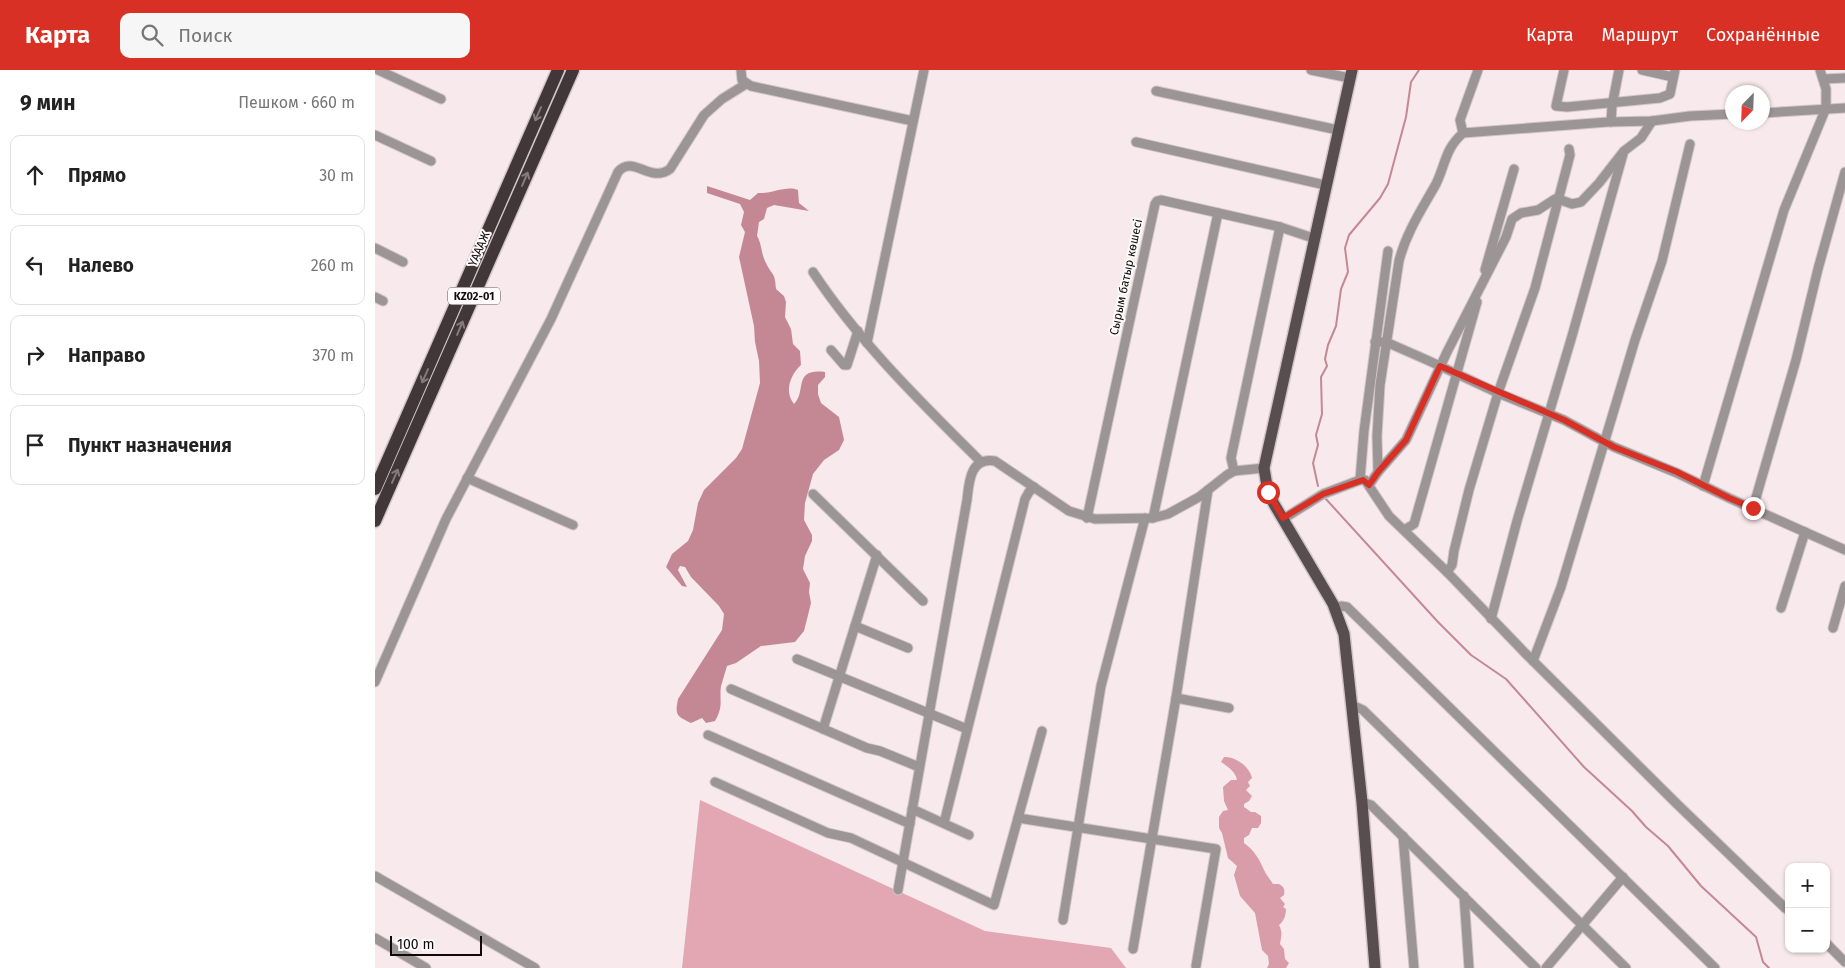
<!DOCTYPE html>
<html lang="ru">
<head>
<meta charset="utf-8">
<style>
	:root { --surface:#fff; --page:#f6f6f6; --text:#222; --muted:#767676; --line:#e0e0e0; --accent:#d93025 }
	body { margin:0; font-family:"Fira Sans",sans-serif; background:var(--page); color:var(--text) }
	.controls { position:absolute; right:15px; bottom:15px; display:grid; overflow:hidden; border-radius:10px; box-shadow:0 1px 4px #0004 }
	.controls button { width:45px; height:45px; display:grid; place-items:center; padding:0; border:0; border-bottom:1px solid var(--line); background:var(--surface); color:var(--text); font:25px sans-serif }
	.compass { position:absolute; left:1350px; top:15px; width:45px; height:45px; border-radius:50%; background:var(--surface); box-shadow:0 1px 4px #0004; rotate:203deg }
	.scale { position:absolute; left:15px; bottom:12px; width:92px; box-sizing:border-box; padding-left:5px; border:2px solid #0f0a0b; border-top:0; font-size:14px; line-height:18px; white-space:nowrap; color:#0f0a0b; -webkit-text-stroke:4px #fdfafb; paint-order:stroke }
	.stop { position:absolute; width:15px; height:15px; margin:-11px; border:4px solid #d93025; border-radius:50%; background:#fff }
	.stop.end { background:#d93025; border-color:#fff; box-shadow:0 1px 5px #0008 }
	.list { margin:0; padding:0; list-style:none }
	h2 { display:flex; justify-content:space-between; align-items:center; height:65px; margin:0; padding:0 20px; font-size:21px }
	h2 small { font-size:16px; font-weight:400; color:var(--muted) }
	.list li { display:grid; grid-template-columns:32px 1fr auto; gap:15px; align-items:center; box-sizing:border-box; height:80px; margin:0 10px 10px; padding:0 10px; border:1px solid var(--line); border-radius:10px }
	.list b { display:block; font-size:19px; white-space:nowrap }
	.list em { font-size:16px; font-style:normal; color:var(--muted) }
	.icon { flex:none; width:28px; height:28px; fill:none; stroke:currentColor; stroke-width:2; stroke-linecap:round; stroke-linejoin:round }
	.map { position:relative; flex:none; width:1470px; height:898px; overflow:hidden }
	header { display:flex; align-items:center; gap:30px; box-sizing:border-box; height:70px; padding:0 25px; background:var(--accent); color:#fff }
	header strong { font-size:24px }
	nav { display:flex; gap:28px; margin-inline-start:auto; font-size:18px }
	.search { width:350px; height:45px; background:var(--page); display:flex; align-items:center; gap:12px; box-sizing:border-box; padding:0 18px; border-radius:10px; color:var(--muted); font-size:19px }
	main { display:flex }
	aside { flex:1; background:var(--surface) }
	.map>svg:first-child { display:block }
	.green { fill:#e3a7b4 }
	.forest { fill:#d99ca9 }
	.water { fill:#c48895 }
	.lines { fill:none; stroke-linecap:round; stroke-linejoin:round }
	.stream { stroke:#c48895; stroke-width:2 }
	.minor-casing { stroke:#d3c5c8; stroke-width:11 }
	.major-casing { stroke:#d3c5c8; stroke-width:14 }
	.highway-casing { stroke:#d3c5c8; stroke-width:15 }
	.minor { stroke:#9b9596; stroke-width:9 }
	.major { stroke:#584e50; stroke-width:11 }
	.highway { stroke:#413638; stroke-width:12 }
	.oneway { stroke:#837b7c }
	.route { stroke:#d93025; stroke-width:6 }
	.labels { text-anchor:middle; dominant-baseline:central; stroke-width:4; stroke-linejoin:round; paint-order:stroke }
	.shield { fill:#fdfafb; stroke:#565253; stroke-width:1 }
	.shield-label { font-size:11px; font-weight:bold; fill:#0f0a0b }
	.street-label { font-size:12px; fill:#0f0a0b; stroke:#fdfafb }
</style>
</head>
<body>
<header>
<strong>Карта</strong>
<div class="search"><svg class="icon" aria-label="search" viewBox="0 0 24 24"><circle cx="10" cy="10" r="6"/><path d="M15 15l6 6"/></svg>Поиск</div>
<nav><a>Карта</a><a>Маршрут</a><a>Сохранённые</a></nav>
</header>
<main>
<aside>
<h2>9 мин<small>Пешком · 660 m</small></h2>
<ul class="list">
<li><svg class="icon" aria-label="ahead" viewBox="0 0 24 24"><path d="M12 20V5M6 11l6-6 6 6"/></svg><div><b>Прямо</b></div><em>30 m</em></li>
<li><svg class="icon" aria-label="left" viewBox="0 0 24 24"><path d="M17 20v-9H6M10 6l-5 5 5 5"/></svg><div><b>Налево</b></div><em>260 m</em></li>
<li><svg class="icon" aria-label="right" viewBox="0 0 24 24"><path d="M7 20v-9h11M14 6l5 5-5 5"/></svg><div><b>Направо</b></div><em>370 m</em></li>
<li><svg class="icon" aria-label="arrive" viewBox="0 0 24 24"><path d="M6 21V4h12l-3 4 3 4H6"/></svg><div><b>Пункт назначения</b></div></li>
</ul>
</aside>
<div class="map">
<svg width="1470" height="898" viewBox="0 0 1470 898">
	<rect width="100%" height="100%" fill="#f8e9ec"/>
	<!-- green -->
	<polygon class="green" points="325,730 610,861 736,878 751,898 307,898"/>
	<!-- forest -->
	<path class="forest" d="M 849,687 C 860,686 875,697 877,708 L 873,712 L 875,716 L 871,720 L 877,726 L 874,731 L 869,734 L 869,737 L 876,742 L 880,742 L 886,746 L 886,753 L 883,758 L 877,758 L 874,765 L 869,768 L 869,773 C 880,781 884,789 889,800 C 891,805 896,810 898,814 L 904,814 C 909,817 910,819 909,825 L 905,828 L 910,834 L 908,837 L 911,839 C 911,845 909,851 904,855 C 908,863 906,867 905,874 L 909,879 L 910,889 L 914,893 L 911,898 L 892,898 L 894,894 L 893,886 L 887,880 L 880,843 L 865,826 L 859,805 L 862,796 L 853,788 L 847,763 L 844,758 L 844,747 L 848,741 L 853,740 L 849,731 L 848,717 L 856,710 L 862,710 C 861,702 852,696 846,692 Z"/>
	<!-- water -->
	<path class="water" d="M 332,116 L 375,130 L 383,123 C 397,124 411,115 423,120 L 424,133 L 434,141 L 399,135 L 392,138 L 389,149 L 384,152 L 382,166 C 387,174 386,184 391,193 C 397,206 400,201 401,219 L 409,226 L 411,232 L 410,247 L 416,259 L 418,274 L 425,281 L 426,295 C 415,305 409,322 419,334 C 432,322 417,298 450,302 L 450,307 L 443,315 L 443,324 L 446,333 L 464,347 L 469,370 L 464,380 L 449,390 L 438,404 L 430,433 L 429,450 L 437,465 L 437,471 L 430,486 L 428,499 L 435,513 L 434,522 L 436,533 L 429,561 L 420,572 L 386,576 L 361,593 L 352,596 C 350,603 348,609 346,616 C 344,631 349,635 340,651 L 331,653 L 327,648 L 316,653 C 301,646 300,645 303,629 L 347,560 L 349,544 L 344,536 L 316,507 L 310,497 L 305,496 L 303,500 L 312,517 L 307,516 L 291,497 L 297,484 L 313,471 L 318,460 L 323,433 L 329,420 L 361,388 L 367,379 L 385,313 L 384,291 L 380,272 L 379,256 L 364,187 L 370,162 L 366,155 L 369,142 L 365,134 L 332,123 Z"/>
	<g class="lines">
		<!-- stream -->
		<g class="stream">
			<polyline points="943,416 938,393 943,375 941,365 947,344 946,307 952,296 950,289 953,275 961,256 966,219 973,202 970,178 974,165 1005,128 1013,114 1031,47 1036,12 1044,0"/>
			<polyline points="950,428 1063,552 1096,585 1131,609 1209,697 1257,741 1271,757 1293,776 1326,816 1381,867 1388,892 1394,898"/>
		</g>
		<defs>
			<g id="minor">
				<polyline points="3,0 66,29"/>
				<polyline points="366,0 367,10 376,16 538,51"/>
				<polyline points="936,0 975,8"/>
				<polyline points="1189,0 1181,36 1192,37 1285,28 1295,24 1300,0"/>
				<polyline points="1267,0 1298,7"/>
				<polyline points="1448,9 1470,8"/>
				<polyline points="781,21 963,60"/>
				<polyline points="1388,43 1470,38"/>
				<polyline points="1236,52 1237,36 1244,0"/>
				<polyline points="1088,63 1085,50 1103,0"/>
				<polyline points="0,65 56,91"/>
				<polyline points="761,72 950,115"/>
				<polyline points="0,178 28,192"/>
				<polyline points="1110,200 1139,99"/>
				<path d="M 438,202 C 485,273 546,332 606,392"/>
				<polyline points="0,227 8,231"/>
				<polyline points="1000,272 1011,272 1052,290 1123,323 1189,350 1239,377 1302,403 1354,428 1470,480"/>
				<polyline points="492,273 549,0"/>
				<polyline points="456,280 469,295 472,295 483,261"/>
				<polyline points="859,401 856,388 905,157"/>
				<path d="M 1003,402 L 1002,366 L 1005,315 L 1024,191 C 1031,163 1047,139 1061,114 C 1071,93 1070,79 1088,63 L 1233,52 L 1277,51 L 1315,46 L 1358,44"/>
				<polyline points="92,408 198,455"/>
				<polyline points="985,410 989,361 1013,181"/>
				<polyline points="994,415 1003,402 1031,370 1072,282 1131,167 1137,149 1146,143 1163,140 1180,129 1186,130 1197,134 1206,132 1224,113 1249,81 1266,68 1277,51"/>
				<polyline points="1328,416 1409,140 1451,38 1451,19 1445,0"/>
				<polyline points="438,424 548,531"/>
				<polyline points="1378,438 1421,290 1443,199 1470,102"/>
				<polyline points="712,448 780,134 782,131 786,130 905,157 938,168"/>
				<polyline points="778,448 843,143"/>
				<polyline points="908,449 948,424 985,410 990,410 1014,446 1072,502 1150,583 1302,734 1410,838 1414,840"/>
				<polyline points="1029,460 1039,454 1102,232"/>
				<polyline points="1072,502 1077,495 1079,481 1094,420 1123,323 1160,218 1195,85 1194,79"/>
				<polyline points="1406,538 1430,462"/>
				<polyline points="960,539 966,536 972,537 1340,898"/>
				<polyline points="1116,549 1142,451 1197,266 1248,84"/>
				<polyline points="480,556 533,578"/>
				<polyline points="1458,558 1470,516"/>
				<polyline points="422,589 592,659"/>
				<polyline points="1158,591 1186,517 1260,270 1287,191 1315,74"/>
				<path d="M 0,612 L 71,449 L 176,249 L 243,102 C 258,84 275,114 295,99 L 329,45 L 347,29 L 371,14"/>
				<polyline points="356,619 492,678 505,681 544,697"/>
				<polyline points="801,628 854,638"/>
				<polyline points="977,635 988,640 1251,898"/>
				<polyline points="448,659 502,485"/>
				<polyline points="333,665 535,754"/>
				<polyline points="340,712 453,763 476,768 619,835 667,661"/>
				<polyline points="987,732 996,735 1161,898"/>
				<polyline points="537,739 594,765"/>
				<polyline points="643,748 841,779 821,896"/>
				<polyline points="569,753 650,429 654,422 659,417"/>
				<polyline points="1028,766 1039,898"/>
				<polyline points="0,806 160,898"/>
				<path d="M 523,820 L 592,430 C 594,412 595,387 620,391 L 694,441 L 720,449 L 778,448 L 793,444 L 824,427 L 852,405 L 859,401 L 889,398"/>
				<polyline points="1089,826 1094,898"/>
				<polyline points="688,850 726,616 770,448"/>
				<polyline points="0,868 51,898"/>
				<polyline points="1451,873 1470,892"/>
				<polyline points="758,879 801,628 833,420"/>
				<polyline points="1171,898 1248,807"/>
			</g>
			<polyline id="major" points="977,0 889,398 893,422 899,434 958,534 969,564 987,732 1000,898"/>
			<g id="highway">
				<polyline points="0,419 183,0"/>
				<polyline points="0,451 198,0"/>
			</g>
		</defs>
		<!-- minor casing -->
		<use href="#minor" class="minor-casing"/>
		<!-- major casing -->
		<use href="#major" class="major-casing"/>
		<!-- highway casing -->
		<use href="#highway" class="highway-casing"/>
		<!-- minor -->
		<use href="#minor" class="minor"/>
		<!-- major -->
		<use href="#major" class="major"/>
		<!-- highway -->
		<use href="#highway" class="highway"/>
	</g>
	<!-- one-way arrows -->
	<defs><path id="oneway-shaft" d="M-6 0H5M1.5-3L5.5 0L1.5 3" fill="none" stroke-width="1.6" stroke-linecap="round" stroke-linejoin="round" transform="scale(1.25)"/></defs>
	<g class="oneway">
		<use href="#oneway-shaft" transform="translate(163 44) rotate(114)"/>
		<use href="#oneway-shaft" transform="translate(150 109) rotate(-67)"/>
		<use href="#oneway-shaft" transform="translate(85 258) rotate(-67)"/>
		<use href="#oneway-shaft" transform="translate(50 306) rotate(114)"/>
		<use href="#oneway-shaft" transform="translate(20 406) rotate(-66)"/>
	</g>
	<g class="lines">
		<!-- route -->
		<polyline class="route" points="893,422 908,448 948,424 988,410 994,415 1003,402 1031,370 1065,296 1189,350 1239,377 1302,402 1354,428 1378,438"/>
	</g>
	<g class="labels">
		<!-- shield labels -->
		<rect class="shield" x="73" y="217.5" width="52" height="17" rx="4"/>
		<g class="shield-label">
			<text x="99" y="226">KZ02-01</text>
		</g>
		<!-- street labels -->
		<g class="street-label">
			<text transform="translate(104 179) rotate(-67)">ҮАААЖ</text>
			<text transform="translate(751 207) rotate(-78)">Сырым батыр көшесі</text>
		</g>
	</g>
</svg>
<div class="controls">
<button>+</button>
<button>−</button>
</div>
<svg class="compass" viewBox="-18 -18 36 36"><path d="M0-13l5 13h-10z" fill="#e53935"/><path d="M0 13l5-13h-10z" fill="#767676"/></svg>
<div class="scale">100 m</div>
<div class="stop" style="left:893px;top:422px"></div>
<div class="stop end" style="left:1378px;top:438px"></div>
</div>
</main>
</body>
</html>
